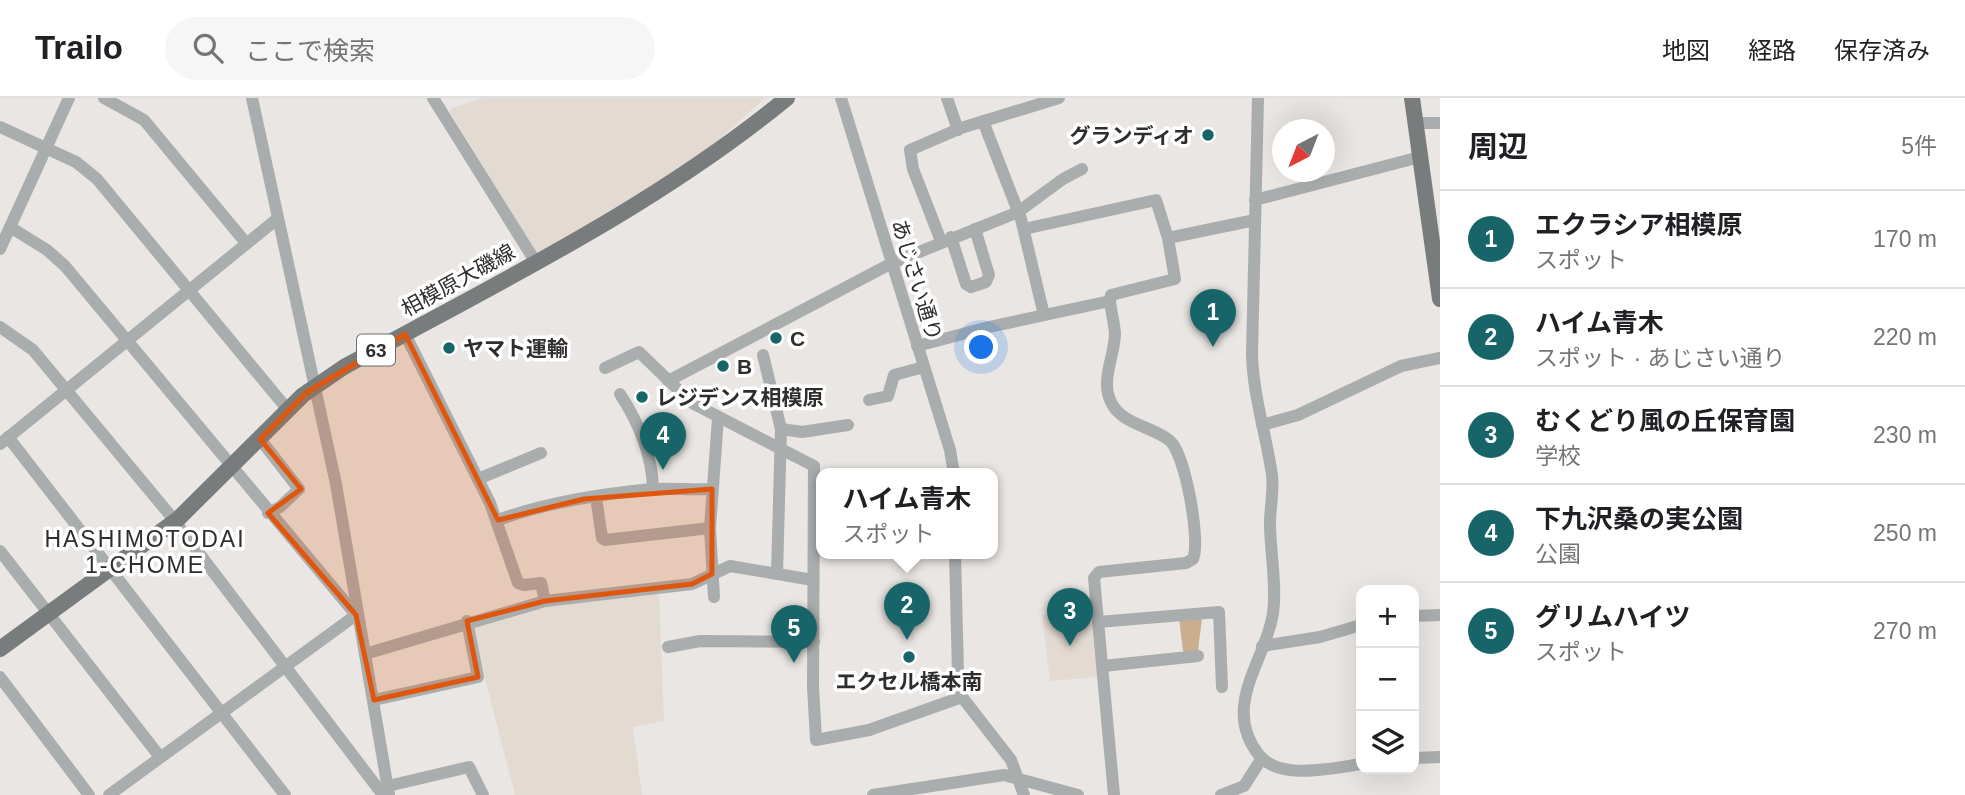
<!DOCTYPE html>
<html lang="ja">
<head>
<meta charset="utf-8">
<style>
	:root { --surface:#fff; --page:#f6f6f6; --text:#202124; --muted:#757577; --line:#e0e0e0; --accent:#176568 }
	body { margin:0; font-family:Helvetica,"Noto Sans JP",sans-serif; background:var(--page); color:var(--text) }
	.controls { position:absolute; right:21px; bottom:21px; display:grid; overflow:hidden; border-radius:14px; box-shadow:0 7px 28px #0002 }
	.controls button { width:63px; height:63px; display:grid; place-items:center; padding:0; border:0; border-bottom:2px solid var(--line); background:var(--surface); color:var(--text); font:35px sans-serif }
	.compass { position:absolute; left:1272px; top:21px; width:63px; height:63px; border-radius:50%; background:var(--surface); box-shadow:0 7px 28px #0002; rotate:222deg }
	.you { position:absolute; left:982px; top:250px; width:24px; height:24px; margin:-18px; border:5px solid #fff; border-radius:50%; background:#1a73e8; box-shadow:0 0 0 10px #1a73e833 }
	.badge { display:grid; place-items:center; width:46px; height:46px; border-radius:50%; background:var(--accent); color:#fff; font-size:23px; font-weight:700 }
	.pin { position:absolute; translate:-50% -58px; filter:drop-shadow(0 2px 4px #0008) }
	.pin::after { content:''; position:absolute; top:37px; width:24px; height:21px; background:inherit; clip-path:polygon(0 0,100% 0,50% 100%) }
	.popup { position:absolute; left:816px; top:370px; width:182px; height:91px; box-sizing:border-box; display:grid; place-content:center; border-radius:14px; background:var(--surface); filter:drop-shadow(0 2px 5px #0005); font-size:23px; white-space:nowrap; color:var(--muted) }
	.popup b { font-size:26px; color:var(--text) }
	.popup::after { content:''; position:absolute; left:50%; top:100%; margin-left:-14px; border:14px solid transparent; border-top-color:var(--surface) }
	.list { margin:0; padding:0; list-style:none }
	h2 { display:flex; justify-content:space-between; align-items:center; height:91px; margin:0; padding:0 28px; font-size:30px }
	h2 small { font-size:23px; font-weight:400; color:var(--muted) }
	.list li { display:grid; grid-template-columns:46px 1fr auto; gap:21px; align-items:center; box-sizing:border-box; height:98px; padding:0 28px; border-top:2px solid var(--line) }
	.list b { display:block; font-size:26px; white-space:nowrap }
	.list p { margin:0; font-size:23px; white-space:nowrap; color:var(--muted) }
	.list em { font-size:23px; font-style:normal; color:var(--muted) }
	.icon { flex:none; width:38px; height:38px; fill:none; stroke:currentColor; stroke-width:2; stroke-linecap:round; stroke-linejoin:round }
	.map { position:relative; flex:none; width:1440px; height:697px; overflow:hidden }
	header { display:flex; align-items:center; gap:42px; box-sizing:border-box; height:98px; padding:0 35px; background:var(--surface); border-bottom:2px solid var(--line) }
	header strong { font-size:33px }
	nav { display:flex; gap:38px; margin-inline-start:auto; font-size:24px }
	.search { width:490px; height:63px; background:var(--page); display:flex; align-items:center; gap:18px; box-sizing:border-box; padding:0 24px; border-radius:38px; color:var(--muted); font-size:26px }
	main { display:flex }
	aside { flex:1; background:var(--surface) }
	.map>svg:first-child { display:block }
	.built { fill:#e3dad2 }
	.green { fill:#caae8f }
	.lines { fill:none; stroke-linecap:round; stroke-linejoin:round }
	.minor { stroke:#aaadad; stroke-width:12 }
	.major { stroke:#787c7c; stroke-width:16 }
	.marked { fill:#df570e; fill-opacity:0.2; stroke:#df570e; stroke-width:5; stroke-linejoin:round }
	.poi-dot { fill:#176568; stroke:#fff; stroke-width:2.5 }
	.labels { text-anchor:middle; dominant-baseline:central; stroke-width:7; stroke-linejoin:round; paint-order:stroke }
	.shield { fill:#fff; stroke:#6d6d6c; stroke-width:2 }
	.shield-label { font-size:19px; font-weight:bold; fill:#2f2e2d }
	.poi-label { font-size:21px; font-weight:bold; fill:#2f2e2d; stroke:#fff; text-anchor:start }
	.street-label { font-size:21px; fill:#2f2e2d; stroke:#fff }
	.neighbourhood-label { font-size:23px; letter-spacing:2px; fill:#2f2e2d; stroke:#fff }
</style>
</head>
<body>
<header>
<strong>Trailo</strong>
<div class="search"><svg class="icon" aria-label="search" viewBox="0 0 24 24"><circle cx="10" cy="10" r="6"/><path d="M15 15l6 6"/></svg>ここで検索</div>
<nav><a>地図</a><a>経路</a><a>保存済み</a></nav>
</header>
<main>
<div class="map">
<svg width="1440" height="697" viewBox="0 0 1440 697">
	<rect width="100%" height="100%" fill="#e9e6e3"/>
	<!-- built -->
	<g class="built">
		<polygon points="483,0 765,0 695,63 614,113 537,155 450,14 452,10"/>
		<polygon points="659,494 664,623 633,629 642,697 515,697 471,525 546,505"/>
		<polygon points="1090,511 1097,579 1050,583 1042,517"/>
	</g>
	<!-- green -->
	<path class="green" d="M 1202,513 C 1202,530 1198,544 1198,558 L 1183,553 L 1179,520 Z"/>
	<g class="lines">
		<!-- minor -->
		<g class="minor">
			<polyline points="104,0 144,22 246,145"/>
			<polyline points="252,0 336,386 389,697"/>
			<polyline points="433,0 535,163"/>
			<polyline points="841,0 950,352 954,376"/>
			<polyline points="947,0 958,32"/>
			<path d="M 1258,0 L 1252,256 C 1253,297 1266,336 1272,377 C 1274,393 1270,409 1270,425 C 1270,454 1277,486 1273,515 C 1267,561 1220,608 1259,657 C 1280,683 1333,670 1361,666"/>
			<polyline points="983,23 1021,121 1044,217"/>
			<polyline points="1415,25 1440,25"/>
			<polyline points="0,29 76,64 97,81 288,312"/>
			<polyline points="1255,102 1420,59"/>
			<polyline points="10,129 47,152 65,168 356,517 109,697"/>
			<polyline points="1024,131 1156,102 1168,140 1175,181 1111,197 1110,203"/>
			<polyline points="951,139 966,186 971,189 986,184 989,177 975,131"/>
			<polyline points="1168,140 1255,122"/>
			<polyline points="941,143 913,71 910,52 961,30 1059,0"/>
			<polyline points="0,151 69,0"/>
			<polyline points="0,229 33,252 170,417 383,697"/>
			<polyline points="405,236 490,405 518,485 524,487 541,485 545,503"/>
			<path d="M 917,248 L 989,229 L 1110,203 C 1111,213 1114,224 1115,235 C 1115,257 1100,283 1111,304 C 1121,326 1151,328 1169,342 C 1185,354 1201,443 1193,461 L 1186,465 L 1099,474 L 1094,480 L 1114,697"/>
			<polyline points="763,257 781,331 777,476"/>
			<polyline points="605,270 639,254 692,305 814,368 813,589 816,642 869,632 962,599"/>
			<polyline points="668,283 892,165 1018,114 1063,81 1082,71"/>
			<path d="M 620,296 C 639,325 652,356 653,391"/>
			<polyline points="869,302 888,298 894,277 924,269"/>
			<polyline points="1262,327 1298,317 1401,268 1440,260"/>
			<polyline points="781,331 802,334 848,327"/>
			<polyline points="8,339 285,697"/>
			<polyline points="260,341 299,391 280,409 268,415"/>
			<polyline points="0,346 277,121"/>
			<polyline points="478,381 541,355"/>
			<polyline points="596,399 602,440 605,442 710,430"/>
			<path d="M 498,422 C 547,404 600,396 652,391 C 672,390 692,392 712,391"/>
			<polyline points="0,453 160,659"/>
			<polyline points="955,456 958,575 962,599 1011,662 1024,697"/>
			<polyline points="714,499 710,430 718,320"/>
			<polyline points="1414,518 1440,517"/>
			<polyline points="1098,524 1219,514 1222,589"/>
			<polyline points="1262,548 1320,539 1361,527"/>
			<polyline points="668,549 700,543 814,544"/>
			<polyline points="365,556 545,503 692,486 730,468 813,482"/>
			<polyline points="1103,568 1198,558"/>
			<polyline points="0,579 89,697"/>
			<polyline points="374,602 478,579 467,523"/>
			<polyline points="1414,660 1440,659"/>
			<polyline points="388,688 469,669 483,697"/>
			<polyline points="873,697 1004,677 1078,697"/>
			<polyline points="1221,697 1244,688 1262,660"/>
		</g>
		<!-- major -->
		<g class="major">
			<polyline points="1412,0 1440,201"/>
			<path d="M 0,551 L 178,421 L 303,297 L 344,269 C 495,186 653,110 787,0"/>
		</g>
	</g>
	<!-- marked area -->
	<path class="marked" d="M 405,236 L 498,422 L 584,401 L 712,391 L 712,476 L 692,486 L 545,503 L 467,523 L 478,579 L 374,602 L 356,517 L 268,415 L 301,391 L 260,341 L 307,294 Z"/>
	<!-- markers -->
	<g class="poi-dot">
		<circle cx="1208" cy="37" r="7"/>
		<circle cx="776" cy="240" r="7"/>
		<circle cx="449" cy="250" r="7"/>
		<circle cx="723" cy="268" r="7"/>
		<circle cx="642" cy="299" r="7"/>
		<circle cx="909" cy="559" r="7"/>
	</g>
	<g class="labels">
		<!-- shield labels -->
		<rect class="shield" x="357" y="236.5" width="38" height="31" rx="5"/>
		<g class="shield-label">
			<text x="376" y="252">63</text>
		</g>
		<!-- poi labels -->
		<g class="poi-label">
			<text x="1194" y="37" text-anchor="end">グランディオ</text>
			<text x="790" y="240">C</text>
			<text x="463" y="250">ヤマト運輸</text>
			<text x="737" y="268">B</text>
			<text x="656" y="299">レジデンス相模原</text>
			<text x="909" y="583" text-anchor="middle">エクセル橋本南</text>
		</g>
		<!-- street labels -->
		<g class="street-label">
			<text transform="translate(458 182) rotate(-29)">相模原大磯線</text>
			<text transform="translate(917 182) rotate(73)">あじさい通り</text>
		</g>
		<!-- neighbourhood labels -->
		<g class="neighbourhood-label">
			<text x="145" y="441">HASHIMOTODAI<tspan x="145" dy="26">1-CHOME</tspan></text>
		</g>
	</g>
</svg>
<div class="controls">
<button>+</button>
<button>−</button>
<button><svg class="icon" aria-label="layers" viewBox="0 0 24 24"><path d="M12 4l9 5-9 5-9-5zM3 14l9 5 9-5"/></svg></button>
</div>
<svg class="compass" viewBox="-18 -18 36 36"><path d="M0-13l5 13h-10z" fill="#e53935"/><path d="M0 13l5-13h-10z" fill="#757577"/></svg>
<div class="you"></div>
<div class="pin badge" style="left:1213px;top:249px">1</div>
<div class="pin badge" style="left:907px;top:542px">2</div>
<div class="popup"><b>ハイム青木</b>スポット</div>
<div class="pin badge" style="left:1070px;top:548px">3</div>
<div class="pin badge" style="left:663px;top:372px">4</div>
<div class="pin badge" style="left:794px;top:565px">5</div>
</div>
<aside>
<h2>周辺<small>5件</small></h2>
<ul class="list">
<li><span class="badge">1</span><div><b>エクラシア相模原</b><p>スポット</p></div><em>170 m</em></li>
<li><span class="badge">2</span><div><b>ハイム青木</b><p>スポット · あじさい通り</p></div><em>220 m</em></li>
<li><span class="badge">3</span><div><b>むくどり風の丘保育園</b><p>学校</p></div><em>230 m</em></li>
<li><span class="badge">4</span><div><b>下九沢桑の実公園</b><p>公園</p></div><em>250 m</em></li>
<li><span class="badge">5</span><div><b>グリムハイツ</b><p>スポット</p></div><em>270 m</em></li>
</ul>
</aside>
</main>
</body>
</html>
